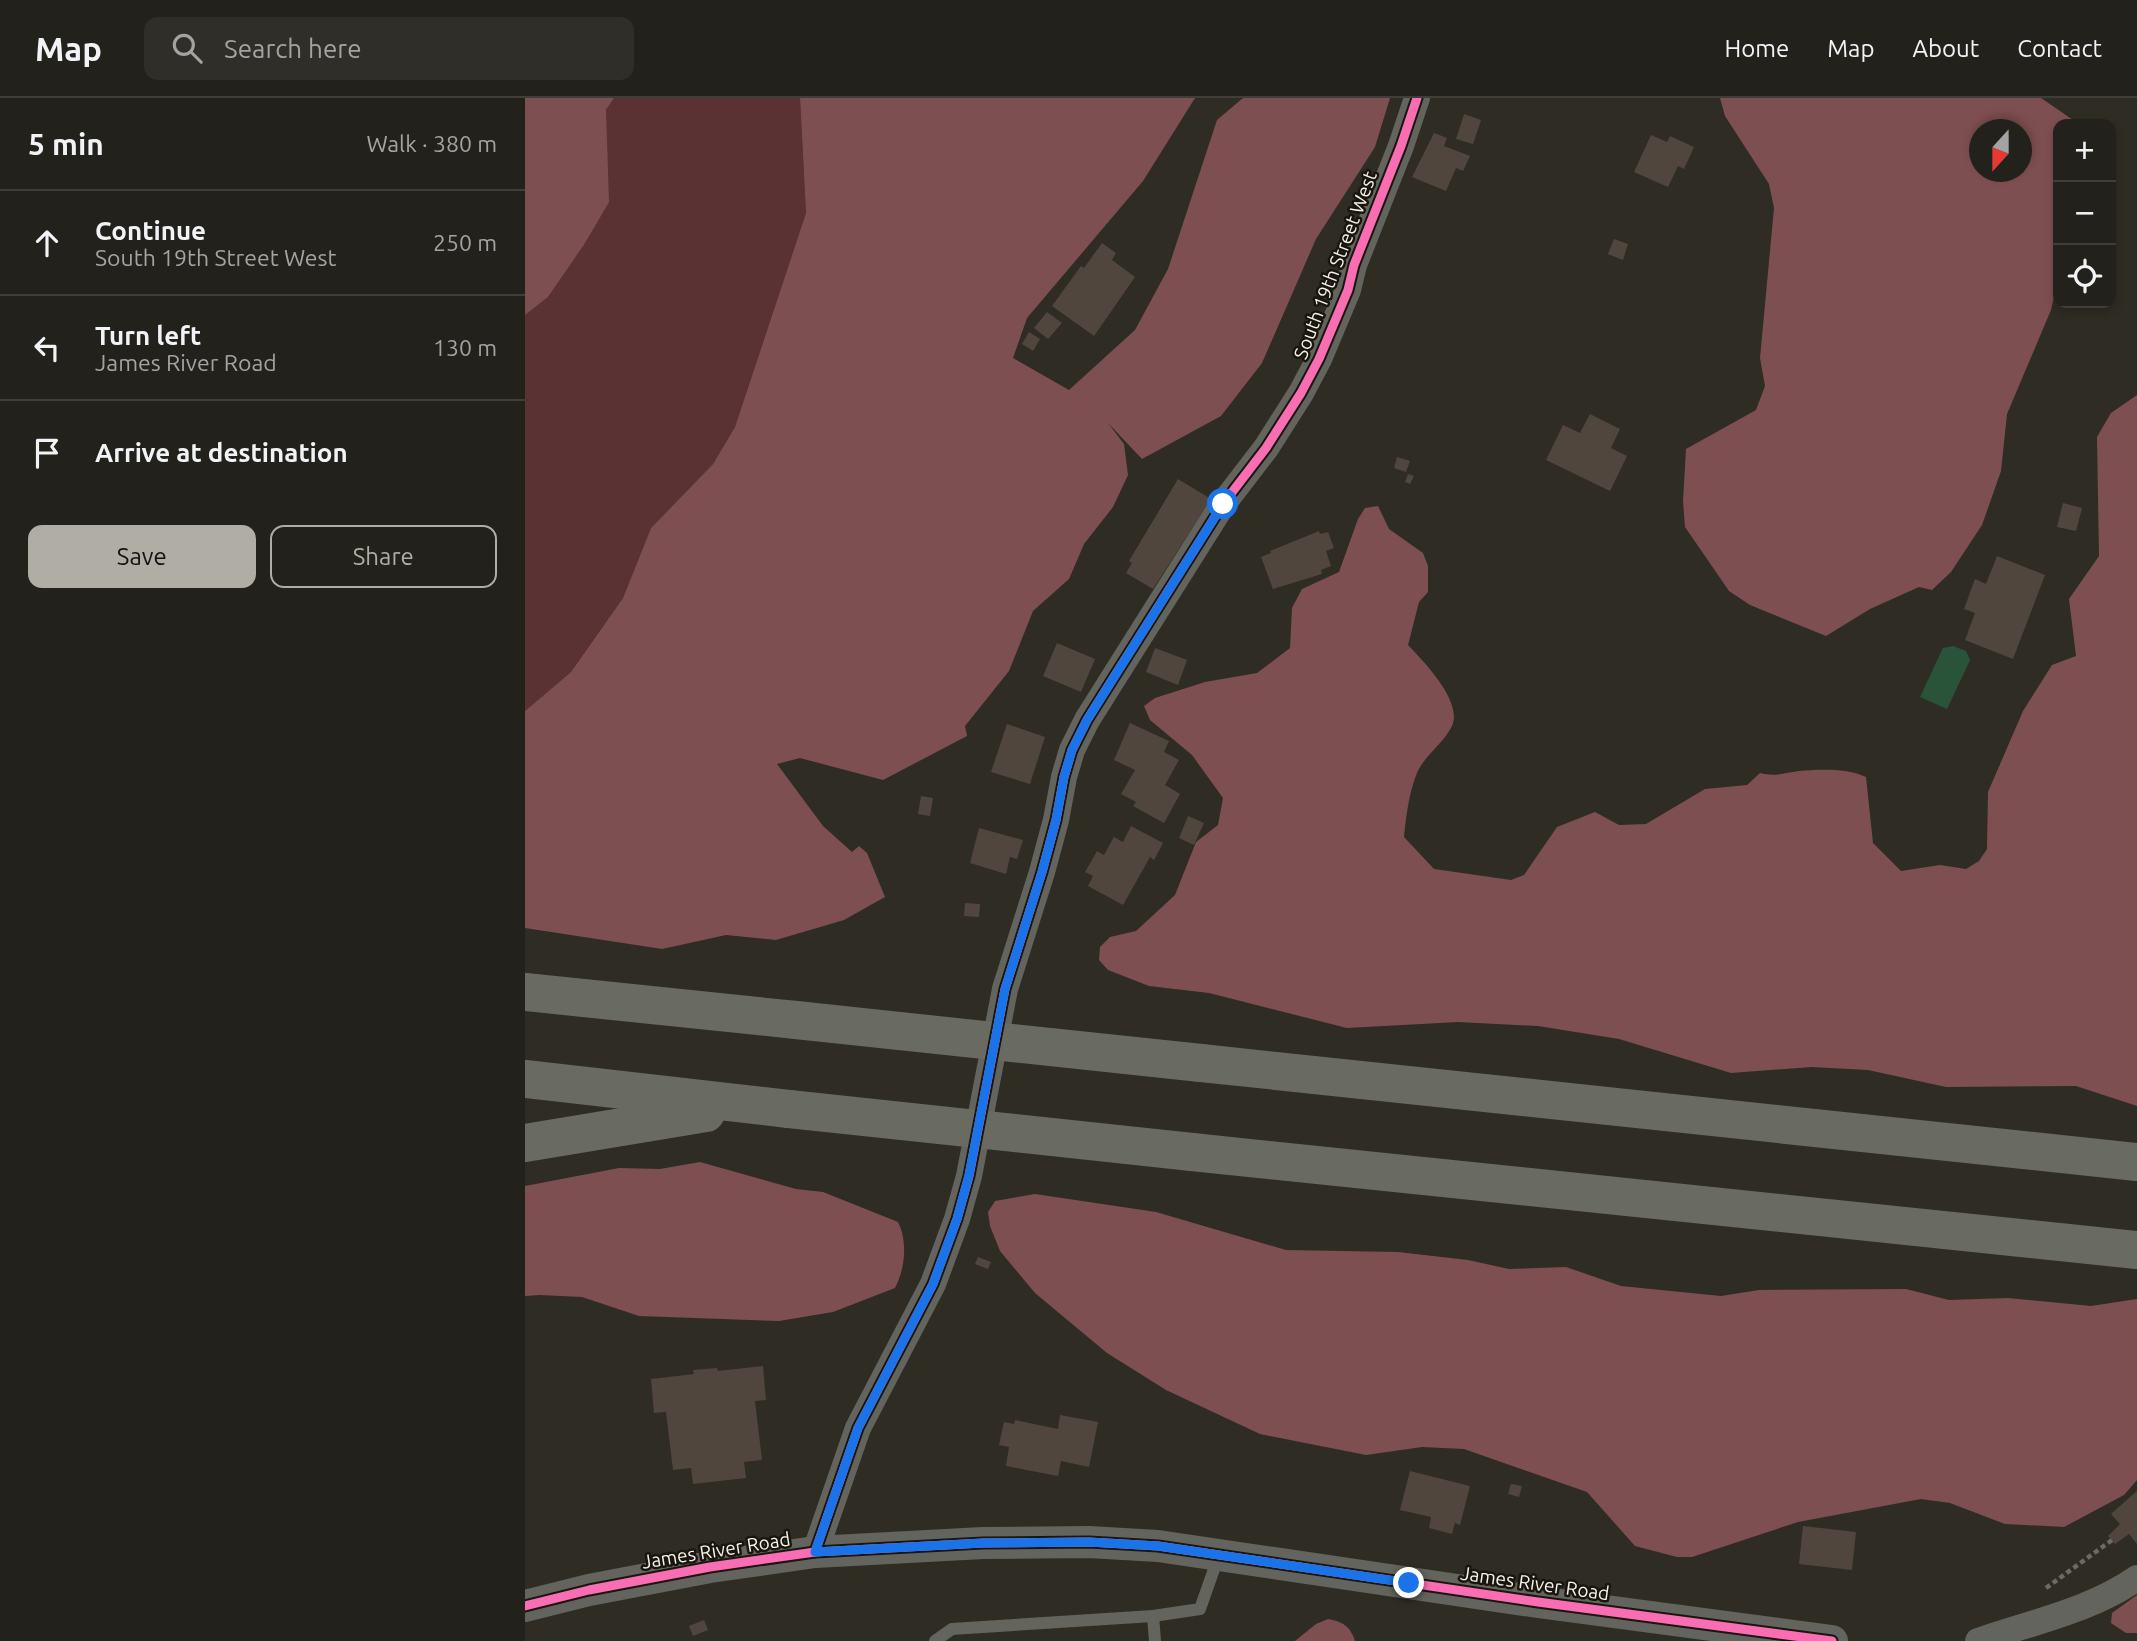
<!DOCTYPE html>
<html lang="en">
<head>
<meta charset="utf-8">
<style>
	:root { --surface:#23211b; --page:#2f2e28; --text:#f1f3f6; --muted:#a3a3a3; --line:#403e3a; --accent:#b0ada4 }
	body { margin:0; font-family:Ubuntu,sans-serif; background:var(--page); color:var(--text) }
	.controls { position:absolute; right:21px; top:21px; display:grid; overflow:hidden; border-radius:14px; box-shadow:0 4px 10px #0003 }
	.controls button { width:63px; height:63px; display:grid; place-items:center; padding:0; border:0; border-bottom:2px solid var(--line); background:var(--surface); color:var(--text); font:35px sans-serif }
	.compass { position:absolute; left:1444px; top:21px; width:63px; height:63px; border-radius:50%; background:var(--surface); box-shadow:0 4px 10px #0003; rotate:201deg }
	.stop { position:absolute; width:21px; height:21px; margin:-16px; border:5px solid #1a73e8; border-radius:50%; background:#fff }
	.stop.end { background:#1a73e8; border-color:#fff; box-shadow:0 2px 7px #0008 }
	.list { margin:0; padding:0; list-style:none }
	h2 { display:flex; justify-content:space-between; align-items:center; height:91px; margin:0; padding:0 28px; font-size:30px }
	h2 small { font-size:23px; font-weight:400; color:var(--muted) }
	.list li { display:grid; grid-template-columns:46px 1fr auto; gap:21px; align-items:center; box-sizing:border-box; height:105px; padding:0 28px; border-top:2px solid var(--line) }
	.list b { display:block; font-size:26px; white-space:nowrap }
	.list p { margin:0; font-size:23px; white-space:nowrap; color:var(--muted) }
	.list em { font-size:23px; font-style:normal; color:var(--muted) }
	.actions { display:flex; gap:14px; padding:21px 28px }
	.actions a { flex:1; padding:16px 0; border:2px solid var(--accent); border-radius:14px; text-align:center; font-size:24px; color:var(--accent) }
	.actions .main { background:var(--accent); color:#111 }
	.icon { flex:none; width:38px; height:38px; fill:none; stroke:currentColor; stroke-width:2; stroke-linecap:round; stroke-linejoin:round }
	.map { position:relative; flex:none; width:1612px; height:1543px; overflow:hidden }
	header { display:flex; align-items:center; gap:42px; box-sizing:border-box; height:98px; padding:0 35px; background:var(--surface); border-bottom:2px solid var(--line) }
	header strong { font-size:33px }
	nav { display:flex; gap:38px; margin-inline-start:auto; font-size:24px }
	.search { width:490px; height:63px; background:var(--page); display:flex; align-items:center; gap:18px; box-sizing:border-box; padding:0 24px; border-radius:14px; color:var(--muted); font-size:26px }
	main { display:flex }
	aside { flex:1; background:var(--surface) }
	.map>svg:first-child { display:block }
	.green { fill:#5b3234 }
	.forest { fill:#7e4f50; fill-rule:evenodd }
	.water { fill:#2a5439 }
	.building { fill:#50463d }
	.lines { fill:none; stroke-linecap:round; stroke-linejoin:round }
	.path { stroke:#6b6b65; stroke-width:4.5; stroke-dasharray:5 3.5; stroke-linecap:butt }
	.service { stroke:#63645d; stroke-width:12 }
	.minor { stroke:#63645d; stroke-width:26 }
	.tertiary { stroke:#63645d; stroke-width:32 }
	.motorway { stroke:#6a6b60; stroke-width:38 }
	.motorway-bridge { stroke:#6a6b60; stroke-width:38 }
	.cycleway-casing { stroke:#19160f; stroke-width:13 }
	.cycleway { stroke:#f96db3; stroke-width:9 }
	.route { stroke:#1a73e8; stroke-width:9 }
	.labels { text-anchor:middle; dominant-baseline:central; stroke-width:5; stroke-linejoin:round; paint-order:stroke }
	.street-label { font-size:19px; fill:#f6f2e9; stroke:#19160f }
</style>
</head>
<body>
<header>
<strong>Map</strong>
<div class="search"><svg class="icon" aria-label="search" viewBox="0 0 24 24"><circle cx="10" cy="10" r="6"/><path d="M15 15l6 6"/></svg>Search here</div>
<nav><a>Home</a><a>Map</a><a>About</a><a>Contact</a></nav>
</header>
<main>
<aside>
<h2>5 min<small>Walk · 380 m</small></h2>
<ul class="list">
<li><svg class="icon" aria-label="ahead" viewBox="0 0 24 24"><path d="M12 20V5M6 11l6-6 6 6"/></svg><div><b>Continue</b><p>South 19th Street West</p></div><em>250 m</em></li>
<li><svg class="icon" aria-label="left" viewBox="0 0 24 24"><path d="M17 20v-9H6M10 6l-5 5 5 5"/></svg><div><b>Turn left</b><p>James River Road</p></div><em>130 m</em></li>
<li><svg class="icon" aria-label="arrive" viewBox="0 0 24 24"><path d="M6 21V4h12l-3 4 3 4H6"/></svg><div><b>Arrive at destination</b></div></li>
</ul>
<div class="actions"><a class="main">Save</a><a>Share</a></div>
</aside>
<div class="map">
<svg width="1612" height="1543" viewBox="0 0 1612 1543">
	<rect width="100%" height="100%" fill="#2f2c24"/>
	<!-- green -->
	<polygon class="green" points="89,0 275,0 281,115 210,329 188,366 126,430 98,500 46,574 0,613 0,217 23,199 59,145 83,104 81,12"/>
	<!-- forest -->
	<g class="forest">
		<polygon points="0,0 89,0 81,12 84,104 60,145 23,199 0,217"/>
		<polygon points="275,0 670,0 618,83 502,220 488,260 544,292 610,232 643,171 692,22 718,0 865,0 850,49 791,141 737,265 696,318 617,361 583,325 599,346 603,377 588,409 559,446 544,481 508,513 484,573 440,628 442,638 358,682 275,660 252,666 298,728 327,754 334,748 342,755 360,799 319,822 251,842 201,837 137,851 0,830 0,613 46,574 98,500 126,430 188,366 210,329 281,115"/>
		<path d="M 1195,0 L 1516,0 L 1554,26 L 1533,26 L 1533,180 L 1526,212 L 1482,316 L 1476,373 L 1457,427 L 1426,474 L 1407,492 L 1394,489 L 1345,511 L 1301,538 L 1225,507 L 1204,493 L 1160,429 L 1158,403 L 1161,351 L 1231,312 L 1240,288 L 1235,260 L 1249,110 L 1244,86 L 1200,18 ZM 1454,32 L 1496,32 L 1496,74 L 1454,74 Z"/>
		<path d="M 1612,297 L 1612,1008 L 1551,988 L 1421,989 L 1343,972 L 1287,969 L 1206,975 L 1094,941 L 1013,928 L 933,924 L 822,930 L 684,895 L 624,888 L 583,872 L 574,862 L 575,849 L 585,839 L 611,833 L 650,797 L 671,744 L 693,727 L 698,700 L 667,657 L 625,622 L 619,608 L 630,600 L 680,584 L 732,575 L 765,550 L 767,510 L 777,491 L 814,474 L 833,421 L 840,410 L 853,408 L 864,431 L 898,455 L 903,468 L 903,494 L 894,504 L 883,547 C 898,563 938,603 927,628 C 919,645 899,658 892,675 C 884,694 881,719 879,739 L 909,771 L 986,782 L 999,777 L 1032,729 L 1070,714 L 1094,727 L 1121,726 L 1180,691 L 1222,687 L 1235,675 C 1250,679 1259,675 1274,673 C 1294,671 1323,670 1341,679 L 1348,745 L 1376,773 L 1415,767 L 1441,771 L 1454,763 L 1462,751 L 1463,694 L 1498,613 L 1527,567 L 1551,558 L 1544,501 L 1574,458 L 1572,339 L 1586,315 Z"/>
		<path d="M 175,1064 L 271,1091 L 298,1094 L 373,1124 C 383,1144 380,1171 370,1190 L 308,1214 L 254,1223 L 114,1218 L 57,1199 L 15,1197 L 0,1198 L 0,1088 L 94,1070 L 135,1071 Z"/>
		<polygon points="510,1096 631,1114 761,1152 873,1154 943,1162 984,1171 1041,1169 1096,1188 1196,1198 1234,1192 1381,1191 1424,1202 1483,1200 1566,1208 1612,1201 1612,1382 1599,1397 1539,1429 1480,1426 1425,1405 1396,1401 1273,1424 1167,1459 1152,1459 1110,1448 1062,1394 939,1351 897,1349 841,1357 735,1336 641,1292 582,1255 510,1195 475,1153 465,1128 463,1114 470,1103"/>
		<polygon points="1612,1497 1612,1535 1601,1535 1586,1525 1587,1515"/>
		<path d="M 803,1521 C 818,1524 825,1528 830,1543 L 770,1543 L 791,1526 Z"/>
	</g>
	<!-- water -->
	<polygon class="water" points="1428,548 1441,553 1445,562 1422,611 1395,599 1418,550"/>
	<!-- building -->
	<g class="building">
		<polygon points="939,16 956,22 948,46 931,41"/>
		<polygon points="909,35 922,40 919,48 945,58 938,73 931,70 921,93 887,79"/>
		<polygon points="1126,37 1142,44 1145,38 1169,49 1159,71 1153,68 1143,89 1109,74"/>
		<polygon points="1089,141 1103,146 1098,162 1083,156"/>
		<polygon points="577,145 591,155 587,162 610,179 569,238 527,208 556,168 559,170"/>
		<polygon points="522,214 537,225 523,241 509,230"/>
		<polygon points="504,234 515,241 508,253 497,246"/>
		<polygon points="1065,316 1095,331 1086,350 1102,358 1085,393 1021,362 1038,327 1055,335"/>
		<polygon points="872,359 885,363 881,374 869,370"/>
		<polygon points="883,376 889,378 885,386 880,384"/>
		<polygon points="653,381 686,401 628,491 601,475 607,465 604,463"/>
		<polygon points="1538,405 1557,410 1551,433 1532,429"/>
		<polygon points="794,433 795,436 803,434 809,450 801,453 806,468 796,472 797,476 748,491 736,459 746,455 745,453"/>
		<polygon points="1472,458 1520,477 1488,561 1440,542 1450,515 1439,511 1450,481 1461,486"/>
		<polygon points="532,545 570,561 556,594 518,578"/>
		<polygon points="630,550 662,562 653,587 621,574"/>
		<polygon points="605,625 644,643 639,654 654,662 640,687 655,696 639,725 608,708 611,704 596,696 610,672 589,662"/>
		<polygon points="482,626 520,639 505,686 466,674"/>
		<polygon points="396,698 408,700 405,718 393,716"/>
		<polygon points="663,718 679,725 669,747 654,740"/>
		<polygon points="606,728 638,745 629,762 625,759 598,807 563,788 568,778 560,774 572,753 579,757 589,739 598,744"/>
		<polygon points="454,730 498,742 492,761 485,759 481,776 445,765"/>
		<polygon points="440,805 455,806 454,819 439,818"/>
		<polygon points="453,1159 466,1164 463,1171 450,1166"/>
		<polygon points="238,1268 241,1302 230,1303 237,1362 219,1364 221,1380 168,1386 166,1370 148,1372 141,1314 129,1315 126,1281 169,1276 168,1272 192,1270 193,1273"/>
		<polygon points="535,1317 573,1324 564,1369 536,1363 533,1378 481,1368 484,1349 474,1347 479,1324 489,1326 490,1322 533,1331"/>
		<polygon points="885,1373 945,1388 935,1427 930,1425 927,1436 904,1430 906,1419 875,1412"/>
		<polygon points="986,1386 997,1388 994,1399 983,1396"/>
		<polygon points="1612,1393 1612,1446 1604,1436 1590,1446 1583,1438 1595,1426 1586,1416"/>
		<polygon points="1278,1428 1331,1434 1327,1472 1274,1466"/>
		<polygon points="179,1522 183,1532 168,1538 164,1528"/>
	</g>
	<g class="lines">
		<!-- path -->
		<polyline class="path" points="1521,1490 1587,1442"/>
		<!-- service -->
		<g class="service">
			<polyline points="628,1518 630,1543"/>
			<polyline points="410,1543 427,1531 628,1518 675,1511 694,1457"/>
		</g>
		<!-- minor -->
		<g class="minor">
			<polyline points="290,1454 333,1330 408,1186 432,1121 444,1078 480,891 517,774 531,722 539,679 547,652 562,622 589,579 698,406 741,350 776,295 794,261 823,192 829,167 876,48 892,0"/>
			<path d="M 1453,1543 C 1507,1524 1565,1513 1612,1480"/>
		</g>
		<!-- tertiary -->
		<polyline class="tertiary" points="0,1508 64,1492 185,1469 290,1454 458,1445 564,1444 633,1448 1013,1504 1307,1543"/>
		<!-- motorway -->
		<g class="motorway">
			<polyline points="0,894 271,922"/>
			<polyline points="676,965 1612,1064"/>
			<polyline points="0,981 264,1011"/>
			<polyline points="0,1045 181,1015"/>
			<polyline points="667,1054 1612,1152"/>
		</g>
		<!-- motorway-bridge -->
		<g class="motorway-bridge">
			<polyline points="271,922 676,965"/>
			<polyline points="264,1011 667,1054"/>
		</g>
		<defs>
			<g id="cycleway">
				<polyline points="290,1454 333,1330 408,1186 432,1121 444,1078 480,891 517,774 531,722 539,679 547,652 562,622 589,579 698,406 741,350 776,295 794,261 823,192 829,167 876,48 892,0"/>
				<polyline points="0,1508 64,1492 185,1469 290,1454 458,1445 564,1444 633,1448 1013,1504 1307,1543"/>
			</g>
		</defs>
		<!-- cycleway casing -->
		<use href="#cycleway" class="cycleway-casing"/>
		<!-- cycleway -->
		<use href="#cycleway" class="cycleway"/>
	</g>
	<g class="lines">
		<!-- route -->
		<polyline class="route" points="698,406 562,622 547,652 539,679 531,722 517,774 480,891 444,1077 432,1121 408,1186 333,1330 290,1454 458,1445 564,1444 633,1448 884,1485"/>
	</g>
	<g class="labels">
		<!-- street labels -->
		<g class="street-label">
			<text transform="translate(810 167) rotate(-69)">South 19th Street West</text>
			<text transform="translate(191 1452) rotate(-9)">James River Road</text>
			<text transform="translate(1010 1485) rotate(8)">James River Road</text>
		</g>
	</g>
</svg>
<div class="controls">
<button>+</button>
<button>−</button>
<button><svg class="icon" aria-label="locate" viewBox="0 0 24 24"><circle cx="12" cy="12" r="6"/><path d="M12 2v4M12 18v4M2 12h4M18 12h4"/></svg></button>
</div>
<svg class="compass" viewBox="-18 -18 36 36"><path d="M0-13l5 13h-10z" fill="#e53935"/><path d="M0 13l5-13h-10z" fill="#a3a3a3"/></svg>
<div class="stop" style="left:698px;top:406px"></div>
<div class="stop end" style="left:884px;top:1485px"></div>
</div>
</main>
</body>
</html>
